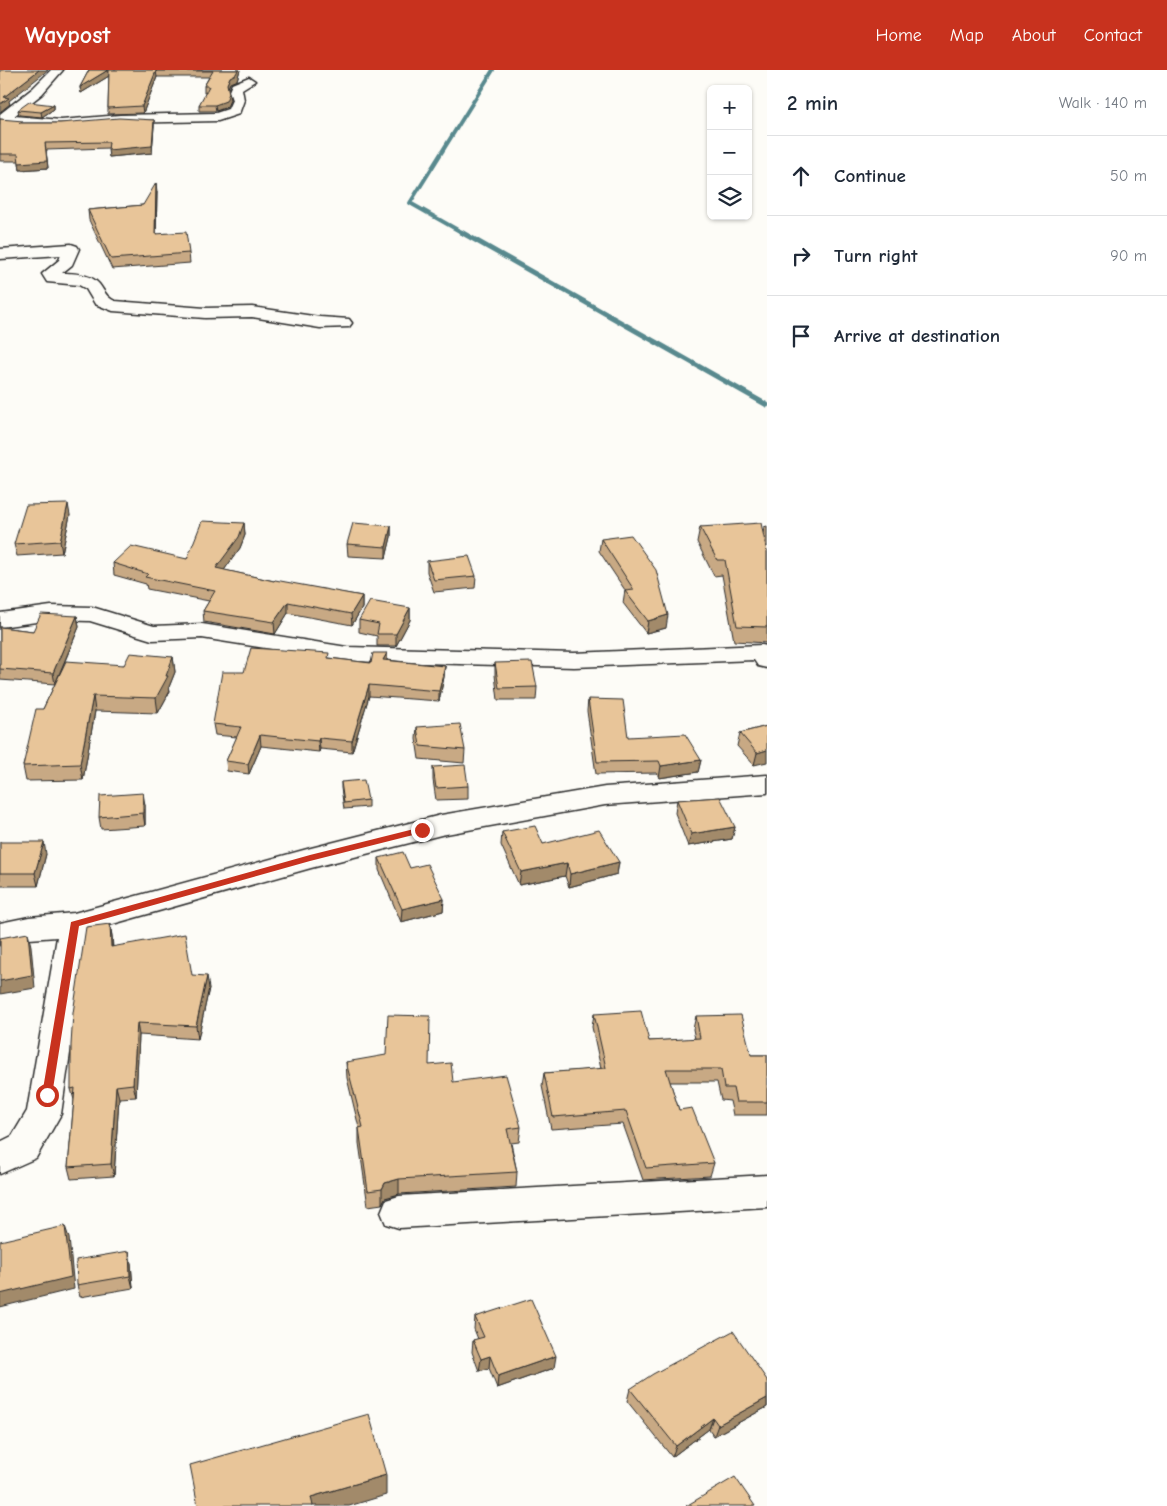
<!DOCTYPE html>
<html lang="en">
<head>
<meta charset="utf-8">
<style>
	:root { --surface:#fff; --page:#f2f2f3; --text:#1f2937; --muted:#747a83; --line:#e0e1e3; --accent:#c8321e }
	body { margin:0; font-family:"Comic Neue",sans-serif; background:var(--page); color:var(--text) }
	.controls { position:absolute; right:15px; top:15px; display:grid; overflow:hidden; border-radius:8px; box-shadow:0 1px 4px #0004 }
	.controls button { width:45px; height:45px; display:grid; place-items:center; padding:0; border:0; border-bottom:1px solid var(--line); background:var(--surface); color:var(--text); font:25px sans-serif }
	.stop { position:absolute; width:15px; height:15px; margin:-11px; border:4px solid #c8321e; border-radius:50%; background:#fff }
	.stop.end { background:#c8321e; border-color:#fff; box-shadow:0 1px 5px #0008 }
	.list { margin:0; padding:0; list-style:none }
	h2 { display:flex; justify-content:space-between; align-items:center; height:65px; margin:0; padding:0 20px; font-size:21px }
	h2 small { font-size:16px; font-weight:400; color:var(--muted) }
	.list li { display:grid; grid-template-columns:32px 1fr auto; gap:15px; align-items:center; box-sizing:border-box; height:80px; padding:0 20px; border-top:1px solid var(--line) }
	.list b { display:block; font-size:19px; white-space:nowrap }
	.list em { font-size:16px; font-style:normal; color:var(--muted) }
	.icon { flex:none; width:28px; height:28px; fill:none; stroke:currentColor; stroke-width:2; stroke-linecap:round; stroke-linejoin:round }
	.map { position:relative; flex:none; width:767px; height:1436px; overflow:hidden }
	header { display:flex; align-items:center; gap:30px; box-sizing:border-box; height:70px; padding:0 25px; background:var(--accent); color:#fff }
	header strong { font-size:24px }
	nav { display:flex; gap:28px; margin-inline-start:auto; font-size:18px }
	main { display:flex }
	aside { flex:1; background:var(--surface) }
	.map>svg:first-child { display:block }
	.lines { fill:none; stroke-linecap:round; stroke-linejoin:round }
	.stream-far1 { stroke:#58898e; stroke-width:4 }
	.stream { stroke:#58898e; stroke-width:5 }
	.minor-casing { stroke:#2b2b2b; stroke-width:3 }
	.minor { fill:#fdfcf7; fill-rule:evenodd }
	.wall { fill:#c8a984; stroke:#2b2b2b }
	.shaded-wall { fill:#a28a6b; stroke:#2b2b2b }
	.building { fill:#e8c599; stroke:#2b2b2b }
	.route { fill:#c8321e }
</style>
</head>
<body>
<header>
<strong>Waypost</strong>
<nav><a>Home</a><a>Map</a><a>About</a><a>Contact</a></nav>
</header>
<main>
<div class="map">
<svg width="767" height="1436" viewBox="0 0 767 1436">
	<rect width="100%" height="100%" fill="#fdfcf7"/>
	<filter id="ink" filterUnits="userSpaceOnUse"><feTurbulence type="fractalNoise" baseFrequency=".02" numOctaves="2"/><feDisplacementMap in="SourceGraphic" scale="10" xChannelSelector="R" yChannelSelector="G"/><feConvolveMatrix kernelMatrix="1 2 1 2 8 2 1 2 1" color-interpolation-filters="sRGB"/></filter>
	<g filter="url(#ink)">
		<g class="lines">
			<!-- stream-far1 -->
			<polyline class="stream-far1" points="463,163 410,133 493,0"/>
			<!-- stream -->
			<polyline class="stream" points="461,162 767,335"/>
			<defs>
				<g id="minor">
					<polygon points="51,0 63,0 42,24 14,46 61,50 120,45 216,43 228,39 232,30 229,21 232,14 249,7 255,11 242,19 244,30 239,44 218,51 120,53 61,58 0,54 0,44 33,18"/>
					<path d="M 71,174 L 77,176 L 79,179 L 72,195 L 62,203 C 74,203 91,204 99,214 C 105,222 106,227 115,231 L 205,238 L 252,237 L 320,247 L 349,249 L 352,253 L 349,257 L 320,258 L 252,247 L 205,248 L 113,241 L 95,234 L 86,219 L 79,215 L 47,212 L 42,204 L 59,190 L 61,185 L 0,189 L 0,179 Z"/>
					<polygon points="51,536 92,537 154,556 202,554 347,577 574,583 762,575 767,576 767,598 758,596 754,590 574,597 347,591 202,568 152,570 90,551 51,550 0,557 0,543"/>
					<polygon points="767,705 767,723 605,735 441,765 311,798 88,861 61,1044 36,1088 0,1104 0,1072 12,1066 27,1041 57,867 29,869 0,875 0,853 29,847 74,843 311,778 441,745 605,717"/>
					<polygon points="767,1105 767,1137 399,1158 386,1154 381,1142 386,1130 399,1126"/>
				</g>
			</defs>
			<!-- minor casing -->
			<use href="#minor" class="minor-casing"/>
			<!-- minor -->
			<use href="#minor" class="minor"/>
		</g>
		<!-- wall -->
		<g class="wall">
			<polygon points="89,0 240,0 237,10 230,13 228,18 230,30 227,37 216,41 199,41 199,35 206,23 204,23 204,16 209,7 157,7 143,43 108,44 108,38 109,6 81,23 80,17"/>
			<polygon points="54,35 54,39 42,47 19,45 18,40"/>
			<polygon points="0,49 23,53 60,53 154,50 154,56 152,83 109,87 109,78 46,80 48,98 20,100 19,91 0,91"/>
			<polygon points="157,122 156,164 189,183 190,193 112,199 89,150 88,140 143,135"/>
			<polygon points="70,445 62,483 17,486 14,474"/>
			<polygon points="244,453 245,465 240,478 224,500 274,511 362,526 362,538 352,555 288,543 275,564 204,552 203,541 209,531 147,519 146,514 114,505 113,493 187,489"/>
			<polygon points="391,456 391,467 386,488 348,486 347,474"/>
			<polygon points="767,456 767,477 765,474 767,481 767,573 734,571 722,505 714,506 697,472 700,457 763,463 764,457"/>
			<polygon points="601,469 666,558 646,563 623,533 625,520 599,481"/>
			<polygon points="427,491 476,506 475,518 434,522 427,502"/>
			<polygon points="410,538 410,550 396,576 377,576 377,566 359,562 359,550"/>
			<polygon points="77,546 79,557 58,608 124,595 173,587 175,602 169,617 170,621 158,643 95,641 83,710 26,711 23,696 43,639 55,614 0,610 0,557 33,561"/>
			<polygon points="387,583 387,590 445,596 444,607 439,631 369,626 352,682 320,679 319,682 261,676 249,704 227,701 226,691 237,667 215,665 213,654 244,602 329,588 371,593"/>
			<polygon points="495,593 537,617 536,630 498,630 495,605"/>
			<polygon points="588,629 628,667 701,690 698,702 659,708 657,703 596,704 587,641"/>
			<polygon points="767,656 754,695 737,676 740,663"/>
			<polygon points="417,657 465,680 464,693 419,689 416,669"/>
			<polygon points="433,697 468,716 468,729 436,730 433,710"/>
			<polygon points="341,712 368,730 368,737 344,739 341,718"/>
			<polygon points="677,730 735,757 732,769 688,776 675,743"/>
			<polygon points="145,735 145,756 101,759 99,747"/>
			<polygon points="502,762 543,774 619,792 617,804 569,817 565,806 519,815 501,775"/>
			<polygon points="0,772 46,784 38,816 0,816"/>
			<polygon points="379,788 410,798 444,829 443,841 401,852 379,800"/>
			<polygon points="110,854 112,866 113,877 192,905 209,918 198,969 139,965 136,1027 119,1028 114,1106 71,1109 68,1097 74,1030 71,1019"/>
			<polygon points="594,944 649,971 695,969 693,959 696,946 751,985 767,985 767,1045 733,1045 730,1031 721,1030 717,1012 670,1012 679,1040 714,1093 710,1106 643,1110 623,1054 551,1059 542,1016 544,1003 601,999 592,957"/>
			<polygon points="346,992 429,995 453,1012 521,1057 519,1072 511,1073 517,1102 516,1117 399,1124 385,1128 382,1134 368,1136 359,1073 359,1058 347,1008"/>
			<polygon points="131,1193 133,1218 80,1227 77,1215"/>
			<polygon points="475,1247 554,1298 497,1318 489,1298 479,1301 472,1282 473,1270 478,1269 474,1259"/>
			<polygon points="767,1310 767,1337 714,1366 709,1359 672,1387 627,1331 630,1319"/>
		</g>
		<!-- shaded-wall -->
		<g class="shaded-wall">
			<polygon points="39,0 48,0 9,31 10,34 0,42 0,34 4,27"/>
			<polygon points="108,0 109,0 109,6 81,23 80,17"/>
			<polygon points="238,0 240,0 237,10 230,13 227,20 227,14 230,7"/>
			<polygon points="156,1 157,7 143,43 142,36"/>
			<polygon points="229,23 230,30 227,37 216,41 215,35"/>
			<polygon points="54,35 54,39 42,47 41,42"/>
			<polygon points="154,50 154,56 152,83 109,87 108,80"/>
			<polygon points="45,73 48,98 20,100 19,93"/>
			<polygon points="156,113 157,122 156,174 155,164"/>
			<polygon points="68,434 70,445 62,483 60,471"/>
			<polygon points="244,453 245,465 240,478 217,510 216,498"/>
			<polygon points="391,456 391,467 386,488 386,477"/>
			<polygon points="362,526 362,538 352,555 351,544"/>
			<polygon points="288,532 288,543 275,564 274,552"/>
			<polygon points="410,538 410,550 396,576 396,564"/>
			<polygon points="668,545 666,558 646,563 648,551"/>
			<polygon points="77,546 79,557 55,614 53,603"/>
			<polygon points="387,583 387,594 383,590"/>
			<polygon points="173,587 175,602 169,617 170,621 158,643 156,628"/>
			<polygon points="445,596 444,607 439,631 439,621"/>
			<polygon points="369,615 369,626 352,682 352,671"/>
			<polygon points="93,626 95,641 83,710 80,694"/>
			<polygon points="260,665 261,676 249,704 248,694"/>
			<polygon points="319,668 320,679 319,682 318,671"/>
			<polygon points="767,680 767,692 754,695 757,683"/>
			<polygon points="701,690 698,702 659,708 661,696"/>
			<polygon points="143,723 145,735 145,756 143,743"/>
			<polygon points="735,757 732,769 688,776 691,764"/>
			<polygon points="44,772 46,784 38,816 35,803"/>
			<polygon points="619,792 617,804 569,817 570,804"/>
			<polygon points="567,793 565,806 519,815 521,802"/>
			<polygon points="444,829 443,841 401,852 402,839"/>
			<polygon points="110,854 112,866 113,889 111,877"/>
			<polygon points="28,863 31,876 35,918 0,924 0,911"/>
			<polygon points="207,906 209,918 198,969 196,956"/>
			<polygon points="137,953 139,965 136,1027 133,1014"/>
			<polygon points="116,1016 119,1028 114,1106 111,1094"/>
			<polygon points="399,1109 399,1124 385,1128 382,1134 382,1119 385,1113"/>
			<polygon points="65,1156 69,1168 74,1219 0,1237 0,1224"/>
			<polygon points="129,1181 131,1193 133,1218 130,1206"/>
			<polygon points="490,1286 489,1298 479,1301 481,1289"/>
			<polygon points="556,1286 554,1298 497,1318 498,1306"/>
			<polygon points="767,1328 767,1337 714,1366 718,1355"/>
			<polygon points="713,1348 709,1359 672,1387 676,1376"/>
			<polygon points="386,1405 386,1425 349,1436 312,1436 311,1427"/>
		</g>
		<!-- building -->
		<g class="building">
			<polygon points="0,0 39,0 4,27 9,28 0,34"/>
			<polygon points="89,0 108,0 80,17"/>
			<polygon points="109,0 238,0 236,4 230,7 227,14 229,23 226,31 215,35 199,35 209,16 204,16 213,1 156,1 142,36 108,38"/>
			<polygon points="29,32 54,35 41,42 18,40"/>
			<polygon points="119,48 154,50 152,76 108,80 109,72 45,73 47,91 19,93 18,84 0,84 0,49 23,51 19,53 60,53"/>
			<polygon points="156,113 155,164 186,162 189,183 111,189 88,140 143,135"/>
			<polygon points="68,434 60,471 14,474 26,435"/>
			<polygon points="202,451 244,453 239,467 216,498 274,511 275,510 362,526 351,544 288,532 274,552 203,541 215,521 145,507 148,504 113,493 131,476 187,489"/>
			<polygon points="353,453 391,456 386,477 347,474"/>
			<polygon points="761,453 767,482 767,557 737,556 725,490 717,490 700,457"/>
			<polygon points="631,465 656,500 668,545 648,551 625,521 634,520 601,469"/>
			<polygon points="469,486 476,506 434,510 427,491"/>
			<polygon points="370,531 410,538 396,564 377,564 379,554 359,550"/>
			<polygon points="41,544 77,546 53,603 0,599 0,557 33,561"/>
			<polygon points="251,578 329,583 328,588 371,593 373,583 387,583 383,590 445,596 439,621 369,615 352,671 319,668 318,671 260,665 248,694 226,691 241,657 213,654 222,602 244,602"/>
			<polygon points="130,583 173,587 166,606 168,606 156,628 93,626 80,694 23,696 36,639 43,639 66,591 124,595"/>
			<polygon points="532,592 537,617 499,618 495,593"/>
			<polygon points="588,629 623,630 628,667 685,664 701,690 661,696 659,691 597,692"/>
			<polygon points="460,654 465,680 420,676 417,657"/>
			<polygon points="767,656 767,680 757,683 740,663"/>
			<polygon points="465,695 468,716 436,718 433,697"/>
			<polygon points="364,710 368,730 344,733 341,712"/>
			<polygon points="143,723 143,743 99,747 100,726"/>
			<polygon points="720,727 735,757 691,764 677,730"/>
			<polygon points="535,756 543,774 599,760 619,792 570,804 567,793 521,802 502,762"/>
			<polygon points="0,772 44,772 35,803 0,803"/>
			<polygon points="403,782 410,798 427,794 444,829 402,839 379,788"/>
			<polygon points="110,854 111,877 185,864 192,905 207,906 196,956 137,953 133,1014 116,1016 111,1094 68,1097 75,1018 71,1019 71,975 73,943 86,857"/>
			<polygon points="28,863 32,905 0,911 0,868"/>
			<polygon points="641,941 649,971 700,968 696,946 741,945 751,985 767,985 767,1032 736,1032 733,1018 724,1018 721,999 666,999 679,1040 692,1038 714,1093 646,1098 626,1041 553,1047 544,1003 606,998 594,944"/>
			<polygon points="388,945 430,946 429,995 451,993 453,1012 506,1005 521,1057 507,1059 517,1102 399,1109 385,1113 382,1119 368,1121 359,1058 363,1057 346,992 386,985"/>
			<polygon points="65,1156 71,1207 0,1224 0,1171"/>
			<polygon points="129,1181 130,1206 77,1215 76,1190"/>
			<polygon points="531,1229 556,1286 498,1306 490,1286 481,1289 473,1270 484,1267 475,1247"/>
			<polygon points="733,1261 767,1310 767,1328 718,1355 713,1348 676,1376 630,1319 653,1304"/>
			<polygon points="369,1344 386,1405 311,1427 313,1436 198,1436 190,1395"/>
			<polygon points="735,1407 755,1436 686,1436"/>
		</g>
	</g>
	<!-- route -->
	<polygon class="route" points="422,757 426,760 425,762 310,791 79,856 52,1025 50,1028 43,1028 42,1025 71,852 310,785"/>
</svg>
<div class="controls">
<button>+</button>
<button>−</button>
<button><svg class="icon" aria-label="layers" viewBox="0 0 24 24"><path d="M12 4l9 5-9 5-9-5zM3 14l9 5 9-5"/></svg></button>
</div>
<div class="stop" style="left:47px;top:1025px"></div>
<div class="stop end" style="left:422px;top:760px"></div>
</div>
<aside>
<h2>2 min<small>Walk · 140 m</small></h2>
<ul class="list">
<li><svg class="icon" aria-label="ahead" viewBox="0 0 24 24"><path d="M12 20V5M6 11l6-6 6 6"/></svg><div><b>Continue</b></div><em>50 m</em></li>
<li><svg class="icon" aria-label="right" viewBox="0 0 24 24"><path d="M7 20v-9h11M14 6l5 5-5 5"/></svg><div><b>Turn right</b></div><em>90 m</em></li>
<li><svg class="icon" aria-label="arrive" viewBox="0 0 24 24"><path d="M6 21V4h12l-3 4 3 4H6"/></svg><div><b>Arrive at destination</b></div></li>
</ul>
</aside>
</main>
</body>
</html>
